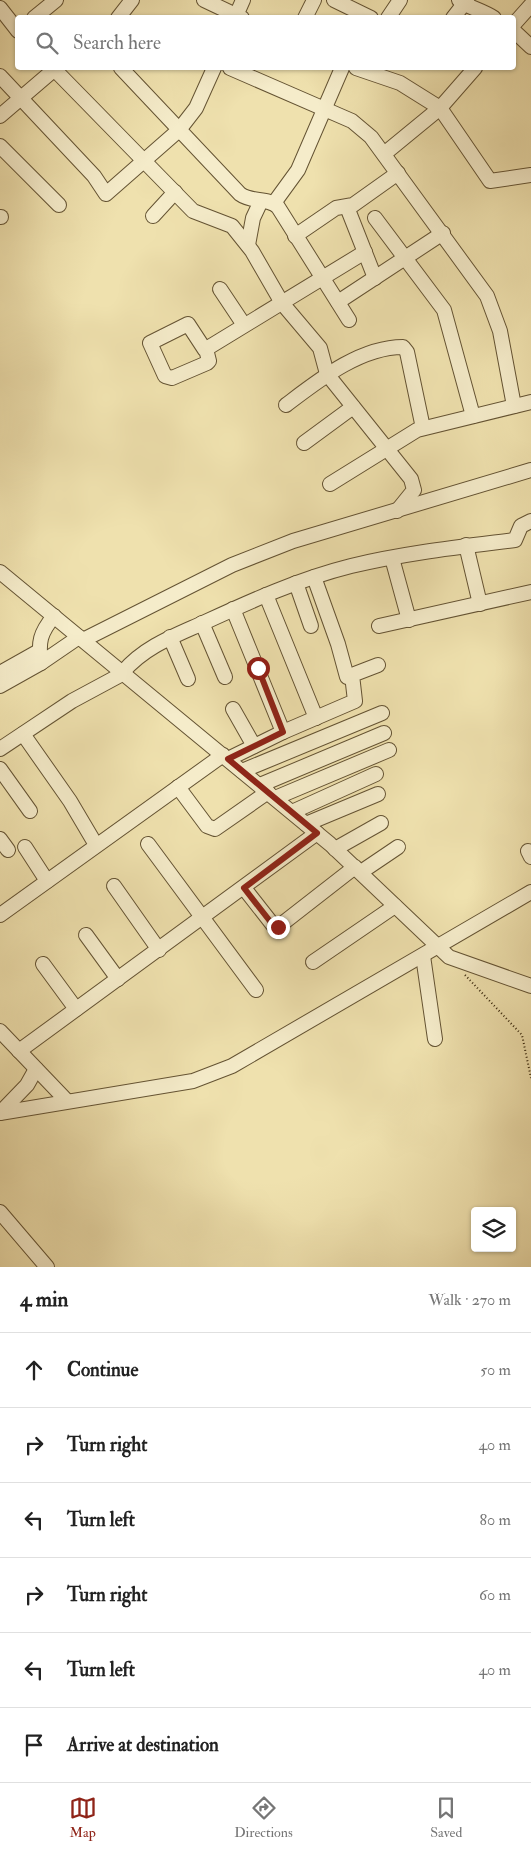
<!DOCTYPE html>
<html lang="en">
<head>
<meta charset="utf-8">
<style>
	:root { --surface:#fff; --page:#f2f2f2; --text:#222; --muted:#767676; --line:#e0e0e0; --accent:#8f2418 }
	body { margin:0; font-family:"IM FELL Double Pica",serif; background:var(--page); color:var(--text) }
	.controls { position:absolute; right:15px; bottom:15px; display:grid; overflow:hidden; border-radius:5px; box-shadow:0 1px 4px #0004 }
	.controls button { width:45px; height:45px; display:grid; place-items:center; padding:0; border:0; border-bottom:1px solid var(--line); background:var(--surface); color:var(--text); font:25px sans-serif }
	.stop { position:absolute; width:15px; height:15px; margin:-11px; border:4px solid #8f2418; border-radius:50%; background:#fff }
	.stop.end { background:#8f2418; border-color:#fff; box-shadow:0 1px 5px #0008 }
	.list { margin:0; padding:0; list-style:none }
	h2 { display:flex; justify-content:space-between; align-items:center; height:65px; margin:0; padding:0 20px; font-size:21px }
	h2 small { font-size:16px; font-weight:400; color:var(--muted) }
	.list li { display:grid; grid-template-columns:32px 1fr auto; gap:15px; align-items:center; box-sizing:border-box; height:75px; padding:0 20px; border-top:1px solid var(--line) }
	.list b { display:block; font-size:19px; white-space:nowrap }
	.list em { font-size:16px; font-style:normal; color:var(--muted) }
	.icon { flex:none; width:28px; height:28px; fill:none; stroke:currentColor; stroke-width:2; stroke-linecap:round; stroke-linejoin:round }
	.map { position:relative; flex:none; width:531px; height:1267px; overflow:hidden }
	.search { position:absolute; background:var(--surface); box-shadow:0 1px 4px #0004; left:15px; right:15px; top:15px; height:55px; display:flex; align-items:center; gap:12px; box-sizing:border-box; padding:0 18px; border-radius:5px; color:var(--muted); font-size:19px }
	.sheet { height:515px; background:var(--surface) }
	nav { display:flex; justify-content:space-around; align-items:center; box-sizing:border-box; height:70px; border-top:1px solid var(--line); background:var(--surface); font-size:14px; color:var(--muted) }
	nav a { display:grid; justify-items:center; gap:2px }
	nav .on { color:var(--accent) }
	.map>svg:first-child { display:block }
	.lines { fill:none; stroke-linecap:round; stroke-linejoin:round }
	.minor-casing { stroke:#645333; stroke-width:16 }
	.path { stroke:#35240a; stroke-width:2; stroke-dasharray:1 2.5; stroke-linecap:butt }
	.minor { stroke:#f5ecca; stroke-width:14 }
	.route { stroke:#8f2418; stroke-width:6 }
</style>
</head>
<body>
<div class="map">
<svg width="531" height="1267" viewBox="0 0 531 1267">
	<rect width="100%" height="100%" fill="#efe1ae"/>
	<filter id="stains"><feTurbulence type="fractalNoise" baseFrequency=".004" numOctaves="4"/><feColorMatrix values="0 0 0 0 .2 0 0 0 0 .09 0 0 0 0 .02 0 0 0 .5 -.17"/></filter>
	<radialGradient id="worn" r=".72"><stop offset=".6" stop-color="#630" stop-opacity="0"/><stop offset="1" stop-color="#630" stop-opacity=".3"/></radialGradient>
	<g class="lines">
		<defs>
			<g id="minor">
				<polyline points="204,0 242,18"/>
				<polyline points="334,0 371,18"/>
				<path d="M 459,0 C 469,8 482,10 494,18"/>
				<polyline points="0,8 18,31"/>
				<polyline points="34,18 56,0"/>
				<polyline points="118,18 132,0"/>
				<polyline points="235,18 243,0"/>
				<polyline points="305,18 314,0"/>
				<polyline points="388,18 400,0"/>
				<polyline points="453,18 467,0"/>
				<polyline points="514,24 531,5"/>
				<polyline points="514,31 531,47"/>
				<polyline points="53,68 193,211 232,226 252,251 282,303 320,348 327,374 411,479 414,490 397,511"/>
				<path d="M 121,68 L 240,194 C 252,203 268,197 278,207 L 349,320"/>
				<polyline points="230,68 352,121 371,137 487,296 500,331 514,406"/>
				<polyline points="356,68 400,83 440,108 490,181 531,175"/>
				<polyline points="0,76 94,176 106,194 179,130 196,108 214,68"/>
				<polyline points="0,116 56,68"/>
				<polyline points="0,146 59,205"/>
				<polyline points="384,154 440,108 475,68"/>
				<polyline points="274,203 298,170 342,68"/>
				<polyline points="347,207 375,278"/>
				<polyline points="153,216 175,192"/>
				<polyline points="0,217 1,217"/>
				<polyline points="375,218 444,310 473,416"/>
				<polyline points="295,236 336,208 353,205 398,173"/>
				<polyline points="248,245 253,218 261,201"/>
				<polyline points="220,289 244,325"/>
				<polyline points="338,302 443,233"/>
				<polyline points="205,350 188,324 150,343 165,376 172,378 207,363 209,361 206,349 365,252"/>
				<path d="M 286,405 C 319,380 360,347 403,347 L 407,352 L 423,428"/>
				<polyline points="304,443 353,407"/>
				<polyline points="330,484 417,430 531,402"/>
				<polyline points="466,545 480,604"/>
				<polyline points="392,558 409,620"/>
				<polyline points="0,572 330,844 449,957 531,986"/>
				<polyline points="314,577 338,644 347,677"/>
				<polyline points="296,583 311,626"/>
				<polyline points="266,595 316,718"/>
				<polyline points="233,609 283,732"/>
				<polyline points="202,623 225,677"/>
				<polyline points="379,626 531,592"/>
				<polyline points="170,637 188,679"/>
				<polyline points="83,640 232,565 293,541 531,470"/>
				<path d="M 41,663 C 38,642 40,633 54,616"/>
				<path d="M 123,672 C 144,647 174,636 203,623 C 251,601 299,579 351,566 C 405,553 460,547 515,540 L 521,526 L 531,521"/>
				<polyline points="0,673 39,651"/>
				<polyline points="0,686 41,663 79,637"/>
				<polyline points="233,709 254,746"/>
				<polyline points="23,734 70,801 96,845"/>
				<polyline points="0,749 72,701 124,673"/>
				<polyline points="228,759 283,732 355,701 352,675 378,665"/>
				<polyline points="0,769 30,811"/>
				<polyline points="242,771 382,713"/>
				<polyline points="260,785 384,733"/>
				<polyline points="178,787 207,826 215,829 268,792"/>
				<polyline points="275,798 389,750"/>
				<polyline points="292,812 376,774"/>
				<polyline points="306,824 378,794"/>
				<polyline points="0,839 8,850"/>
				<polyline points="148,844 256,990"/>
				<polyline points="25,847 47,881"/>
				<polyline points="335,849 381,823"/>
				<polyline points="528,851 531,857"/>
				<polyline points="361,872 398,847"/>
				<polyline points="114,886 159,950"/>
				<polyline points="244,888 273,925 278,927 355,867"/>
				<polyline points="0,915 223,755"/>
				<polyline points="86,935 118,979"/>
				<polyline points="423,956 435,1039"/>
				<polyline points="313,962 395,906"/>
				<polyline points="43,964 76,1009"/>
				<polyline points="0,1031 67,1101"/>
				<polyline points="19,1051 317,833"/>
				<polyline points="0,1113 193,1081 232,1066 531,892"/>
				<polyline points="0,1113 27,1085 36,1069"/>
				<polyline points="0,1212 47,1267"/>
			</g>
		</defs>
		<!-- minor casing -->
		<use href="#minor" class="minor-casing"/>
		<!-- path -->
		<polyline class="path" points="465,975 522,1035 531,1078"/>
		<!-- minor -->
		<use href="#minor" class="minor"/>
	</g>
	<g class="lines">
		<!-- route -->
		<polyline class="route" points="258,668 283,732 228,759 317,833 244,888 273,925 278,927"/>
	</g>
	<rect width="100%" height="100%" filter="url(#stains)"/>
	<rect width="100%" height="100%" fill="url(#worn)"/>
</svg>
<div class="controls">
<button><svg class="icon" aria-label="layers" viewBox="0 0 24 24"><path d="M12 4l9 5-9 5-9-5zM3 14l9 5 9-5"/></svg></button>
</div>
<div class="stop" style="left:258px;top:668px"></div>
<div class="stop end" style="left:278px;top:927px"></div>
<div class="search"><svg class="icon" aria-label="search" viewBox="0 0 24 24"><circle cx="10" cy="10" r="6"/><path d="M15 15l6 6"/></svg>Search here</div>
</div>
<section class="sheet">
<h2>4 min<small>Walk · 270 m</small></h2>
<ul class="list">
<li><svg class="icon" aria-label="ahead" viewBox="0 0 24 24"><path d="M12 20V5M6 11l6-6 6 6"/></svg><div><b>Continue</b></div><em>50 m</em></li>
<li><svg class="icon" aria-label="right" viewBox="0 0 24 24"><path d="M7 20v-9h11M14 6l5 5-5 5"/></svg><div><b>Turn right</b></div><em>40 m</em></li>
<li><svg class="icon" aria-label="left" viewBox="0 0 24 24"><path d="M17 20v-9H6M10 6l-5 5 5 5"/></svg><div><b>Turn left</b></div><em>80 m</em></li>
<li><svg class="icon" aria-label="right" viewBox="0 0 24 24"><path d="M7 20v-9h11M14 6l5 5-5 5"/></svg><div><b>Turn right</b></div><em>60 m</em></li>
<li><svg class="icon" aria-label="left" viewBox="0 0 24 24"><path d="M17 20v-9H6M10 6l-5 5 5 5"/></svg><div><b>Turn left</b></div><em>40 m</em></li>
<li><svg class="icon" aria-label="arrive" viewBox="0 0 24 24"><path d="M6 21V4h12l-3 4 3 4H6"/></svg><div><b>Arrive at destination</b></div></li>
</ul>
</section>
<nav>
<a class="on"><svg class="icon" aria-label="map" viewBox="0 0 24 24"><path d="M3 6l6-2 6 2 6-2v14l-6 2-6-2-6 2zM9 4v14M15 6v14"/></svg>Map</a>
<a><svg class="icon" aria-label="directions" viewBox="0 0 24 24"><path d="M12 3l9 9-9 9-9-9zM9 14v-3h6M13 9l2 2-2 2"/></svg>Directions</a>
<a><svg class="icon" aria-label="saved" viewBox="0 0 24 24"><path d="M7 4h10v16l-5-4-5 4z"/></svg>Saved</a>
</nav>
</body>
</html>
